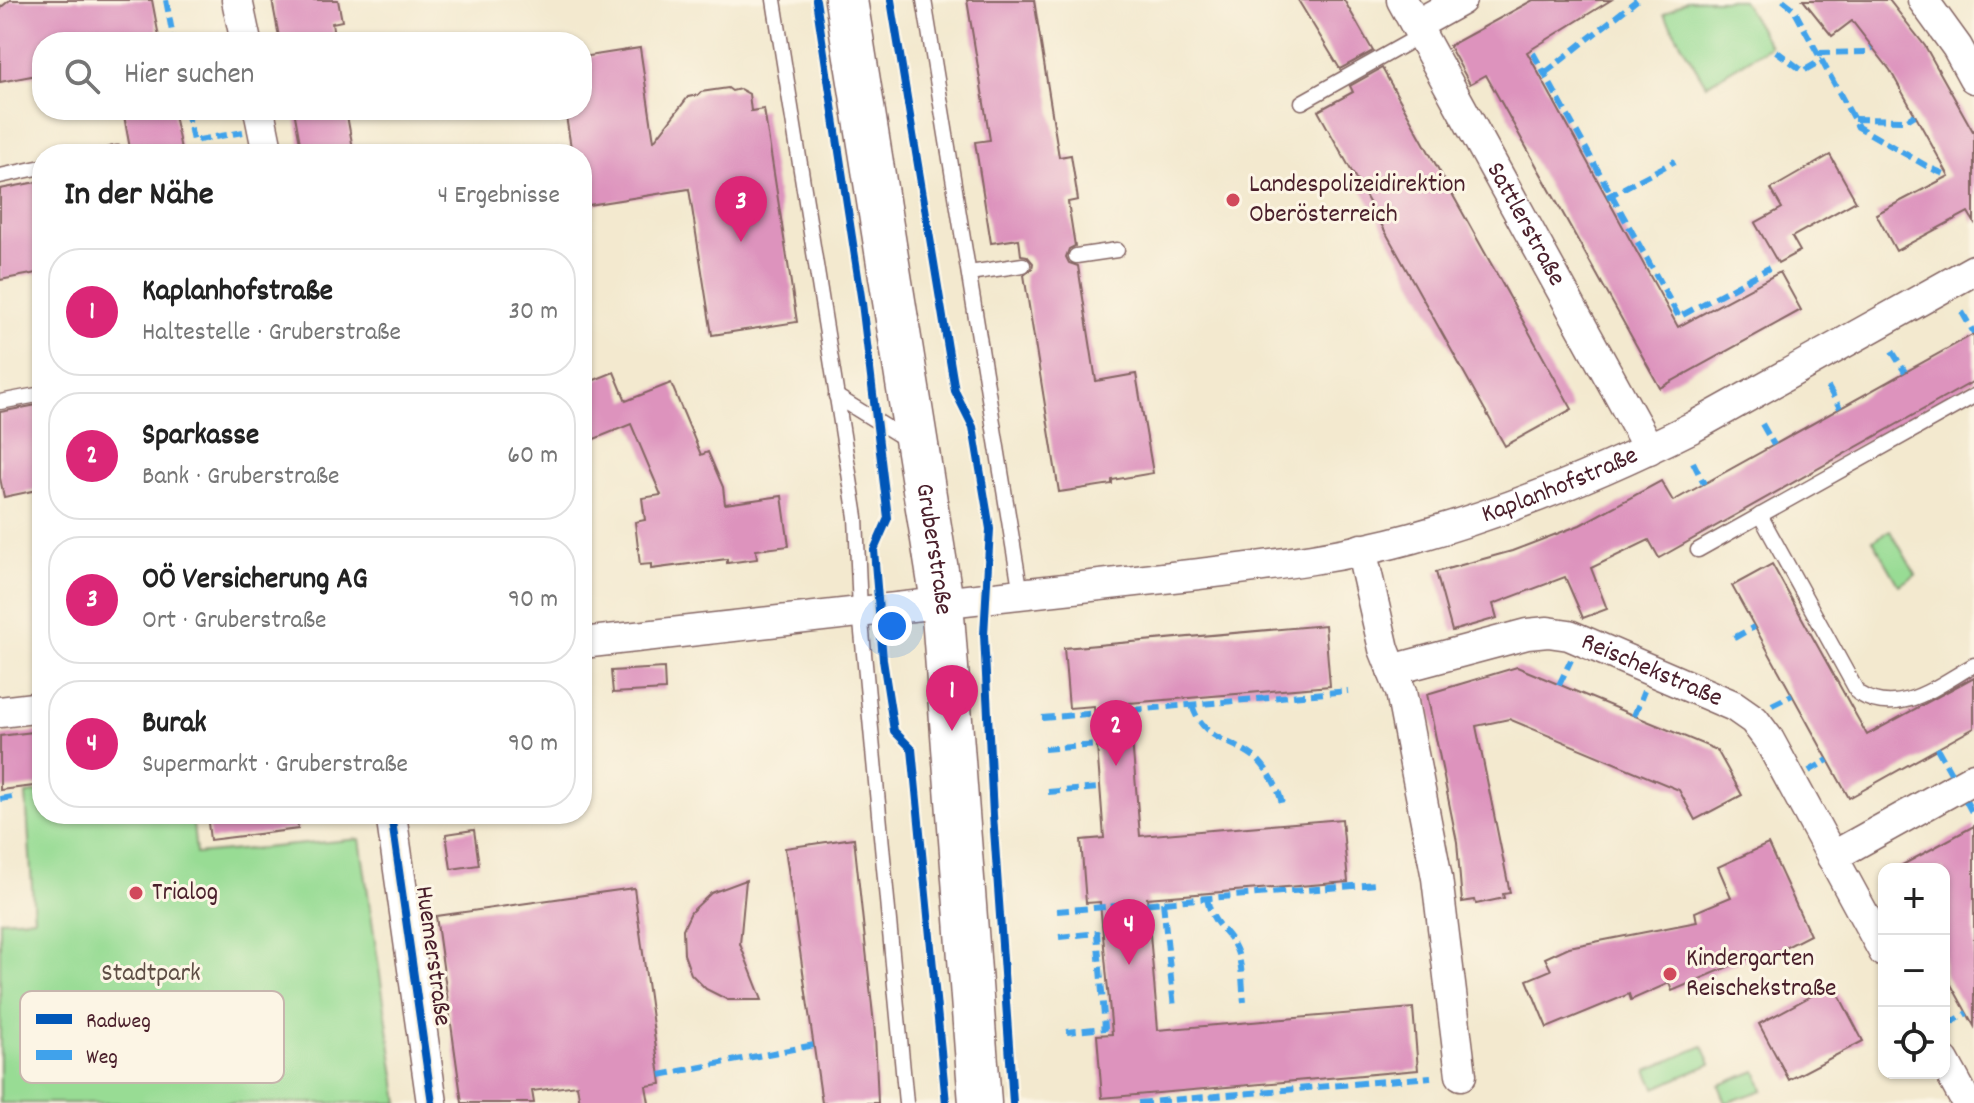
<!DOCTYPE html>
<html lang="de">
<head>
<meta charset="utf-8">
<style>
	:root { --surface:#fff; --page:#f6f6f6; --text:#222; --muted:#767676; --line:#e0e0e0; --accent:#db2777 }
	body { margin:0; font-family:Dekko,sans-serif; background:var(--page); color:var(--text) }
	.controls { position:absolute; right:24px; bottom:24px; display:grid; overflow:hidden; border-radius:16px; box-shadow:0 2px 6px #0004 }
	.controls button { width:72px; height:72px; display:grid; place-items:center; padding:0; border:0; border-bottom:2px solid var(--line); background:var(--surface); color:var(--text); font:40px sans-serif }
	.you { position:absolute; left:892px; top:626px; width:28px; height:28px; margin:-20px; border:6px solid #fff; border-radius:50%; background:#1a73e8; box-shadow:0 0 0 12px #1a73e833 }
	.badge { display:grid; place-items:center; width:52px; height:52px; border-radius:50%; background:var(--accent); color:#fff; font-size:26px; font-weight:700 }
	.pin { position:absolute; translate:-50% -66px; filter:drop-shadow(0 2px 4px #0008) }
	.pin::after { content:''; position:absolute; top:42px; width:28px; height:24px; background:inherit; clip-path:polygon(0 0,100% 0,50% 100%) }
	.list { margin:0; padding:0; list-style:none }
	h2 { display:flex; justify-content:space-between; align-items:center; height:104px; margin:0; padding:0 32px; font-size:34px }
	h2 small { font-size:26px; font-weight:400; color:var(--muted) }
	.list li { display:grid; grid-template-columns:52px 1fr auto; gap:24px; align-items:center; box-sizing:border-box; height:128px; margin:0 16px 16px; padding:0 16px; border:2px solid var(--line); border-radius:32px }
	.list b { display:block; font-size:30px; white-space:nowrap }
	.list p { margin:0; font-size:26px; white-space:nowrap; color:var(--muted) }
	.list em { font-size:26px; font-style:normal; color:var(--muted) }
	.icon { flex:none; width:44px; height:44px; fill:none; stroke:currentColor; stroke-width:2; stroke-linecap:round; stroke-linejoin:round }
	.map { position:relative; flex:none; width:1974px; height:1103px; overflow:hidden }
	.search { position:absolute; background:var(--surface); box-shadow:0 2px 6px #0004; left:32px; top:32px; width:560px; height:88px; display:flex; align-items:center; gap:20px; box-sizing:border-box; padding:0 28px; border-radius:32px; color:var(--muted); font-size:30px }
	.panel { position:absolute; background:var(--surface); box-shadow:0 2px 6px #0004; left:32px; top:144px; width:560px; height:680px; border-radius:32px }
	.map>svg:first-child { display:block }
	.green { fill:#98dc94; stroke:#717e60; stroke-width:2 }
	.building { fill:#dd93bd }
	.lines { fill:none; stroke-linecap:round; stroke-linejoin:round }
	.lane-casing { stroke:#856664; stroke-width:17 }
	.street-casing { stroke:#856664; stroke-width:33 }
	.secondary-casing { stroke:#856664; stroke-width:45 }
	.lane { stroke:#fff; stroke-width:14 }
	.street { stroke:#fff; stroke-width:30 }
	.secondary { stroke:#fff; stroke-width:42 }
	.quiet { stroke:#40a2eb; stroke-width:6; stroke-dasharray:12 6; stroke-linecap:butt }
	.cycleway-casing { stroke:#fcf5e5; stroke-width:13 }
	.cycleway { stroke:#0057b8; stroke-width:8 }
	.poi-dot { fill:#d1495b; stroke:#fcf5e5; stroke-width:3 }
	.labels { text-anchor:middle; dominant-baseline:central; stroke-width:6; stroke-linejoin:round; paint-order:stroke }
	.poi-label { font-size:26px; fill:#4a1f2b; stroke:#fcf5e5; text-anchor:start }
	.street-label { font-size:26px; fill:#4a1f2b; stroke:#fcf5e5 }
	.park-label { font-size:26px; fill:#5e4e45; stroke:#fcf5e5 }
	.key { fill:#fcf5e5; stroke:#c7b5ad; stroke-width:2 }
	.key-label { font-size:22px; fill:#4a1f2b }
</style>
</head>
<body>
<div class="map">
<svg width="1974" height="1103" viewBox="0 0 1974 1103">
	<rect width="100%" height="100%" fill="#fcf5e5"/>
	<filter id="ink" filterUnits="userSpaceOnUse"><feTurbulence type="fractalNoise" baseFrequency=".0125" numOctaves="2"/><feDisplacementMap in="SourceGraphic" scale="16" xChannelSelector="R" yChannelSelector="G"/><feConvolveMatrix kernelMatrix="1 2 1 2 8 2 1 2 1" color-interpolation-filters="sRGB"/></filter>
	<filter id="wash" filterUnits="userSpaceOnUse"><feTurbulence type="fractalNoise" baseFrequency=".006" numOctaves="4" result="noise"/><feDisplacementMap in="SourceGraphic" scale="32" xChannelSelector="R" yChannelSelector="G"/><feGaussianBlur stdDeviation="1.8" result="paint"/><feColorMatrix in="noise" values="0 0 0 0 0 0 0 0 0 0 0 0 0 0 0 0 0 1.4 0 .05"/><feComposite in="paint" operator="in"/></filter>
	<g filter="url(#wash)">
		<rect width="100%" height="100%" fill="#f3e9cf"/>
		<!-- green -->
		<g class="green">
			<polygon points="1688,0 1742,0 1770,46 1706,85 1664,14"/>
			<polygon points="1890,530 1916,575 1899,585 1873,540"/>
			<polygon points="42,792 42,814 192,814 196,854 360,839 399,1103 0,1103 0,920 34,918 26,794"/>
			<polygon points="1703,1046 1711,1064 1655,1088 1647,1070"/>
			<polygon points="1756,1071 1763,1090 1726,1103 1719,1085"/>
		</g>
		<g id="blocks">
			<!-- building -->
			<g class="building">
				<polygon points="10,0 152,0 160,42 42,42 42,74 0,82 0,8"/>
				<polygon points="272,0 338,0 342,21 332,23 335,42 280,42"/>
				<polygon points="967,0 1034,0 1059,157 1071,155 1078,200 1068,202 1075,246 1069,249 1066,257 1069,263 1078,266 1096,381 1136,374 1153,473 1112,480 1112,484 1059,492 1024,275 1032,269 1033,263 1027,256 1021,255 1019,239 991,243 975,142 990,140"/>
				<polygon points="1298,0 1344,0 1373,51 1340,69"/>
				<polygon points="1533,0 1611,0 1527,52 1678,327 1780,272 1801,310 1660,388 1486,75 1470,84 1449,46"/>
				<polygon points="1803,0 1889,0 1925,46 1974,133 1974,222 1968,212 1896,251 1876,214 1949,176 1890,70 1852,21 1832,36"/>
				<polygon points="640,48 654,141 688,97 698,95 701,92 728,88 732,91 740,89 749,94 751,111 764,109 797,322 712,335 689,189 582,206 582,154 572,154 565,110 582,110 582,57"/>
				<polygon points="1382,68 1572,409 1505,446 1318,111 1353,92 1350,86"/>
				<polygon points="123,110 173,110 182,154 131,154"/>
				<polygon points="294,110 346,110 354,154 302,154"/>
				<polygon points="1830,155 1856,201 1792,237 1800,251 1778,263 1755,223 1782,208 1771,189"/>
				<polygon points="42,181 42,272 0,280 0,189"/>
				<polygon points="1974,334 1974,381 1659,558 1649,540 1591,568 1607,609 1583,618 1565,577 1493,604 1497,618 1452,631 1436,572 1512,551 1580,525 1661,481 1673,501"/>
				<polygon points="614,372 626,401 671,383 701,455 708,452 723,487 725,504 782,496 789,546 756,550 757,559 727,563 727,559 651,569 651,564 640,565 635,522 645,520 642,498 661,495 631,424 582,444 582,385"/>
				<polygon points="42,404 42,489 4,497 0,478 0,412"/>
				<polygon points="1772,564 1867,735 1974,677 1974,728 1849,798 1732,586"/>
				<polygon points="1325,625 1330,686 1129,703 1140,836 1342,819 1348,882 1147,898 1158,1030 1413,1008 1418,1070 1102,1098 1097,1035 1112,1034 1100,902 1086,903 1081,840 1104,838 1094,706 1069,708 1064,648"/>
				<polygon points="1517,667 1717,750 1742,795 1695,820 1679,790 1509,719 1476,726 1510,893 1503,894 1504,898 1476,904 1475,900 1462,902 1457,842 1427,694"/>
				<polygon points="664,668 665,690 613,693 611,671"/>
				<polygon points="42,731 42,785 0,790 0,736"/>
				<polygon points="207,814 297,814 298,829 210,840"/>
				<polygon points="1974,826 1974,1026 1944,972 1944,869 1895,869"/>
				<polygon points="474,830 479,865 451,869 446,834"/>
				<polygon points="854,838 875,1034 878,1103 822,1103 785,848"/>
				<polygon points="1768,844 1810,935 1761,960 1758,954 1672,991 1669,983 1631,1000 1629,994 1547,1028 1527,980 1551,970 1545,958 1569,947 1697,922 1695,912 1731,897 1718,867"/>
				<polygon points="746,880 740,944 762,1000 728,1000 706,989 691,974 684,954 683,929 691,912 711,893"/>
				<polygon points="634,888 661,1084 646,1086 649,1103 580,1103 577,1085 532,1091 534,1103 462,1103 436,916"/>
				<polygon points="1833,984 1863,1041 1789,1080 1759,1024"/>
			</g>
		</g>
	</g>
	<g filter="url(#ink)">
		<use href="#blocks" fill-opacity="0" stroke="#856664" stroke-width="2"/>
		<g class="lines">
			<defs>
				<g id="lane">
					<polyline points="774,0 856,517 860,611 906,1103"/>
					<polyline points="924,0 1021,594"/>
					<polyline points="1302,102 1421,35"/>
					<polyline points="112,154 118,153"/>
					<polyline points="0,176 42,167"/>
					<polyline points="1076,256 1117,250"/>
					<polyline points="969,273 1023,265"/>
					<polyline points="836,396 907,440"/>
					<polyline points="0,402 42,394"/>
					<path d="M 1760,515 L 1858,693 C 1899,719 1938,685 1974,665"/>
					<polyline points="1698,550 1974,396"/>
				</g>
				<g id="street">
					<polyline points="237,0 246,42"/>
					<path id="s1" d="M 1402,0 L 1649,449"/>
					<polyline points="1923,0 1957,47 1974,78"/>
					<polyline points="1416,25 1461,0"/>
					<polyline points="259,110 268,154"/>
					<polyline points="1361,549 1384,649 1401,692 1437,878 1461,1075"/>
					<path id="s2" d="M 582,643 L 1190,575 C 1264,566 1340,558 1412,538 C 1509,511 1603,472 1693,427 L 1974,270"/>
					<path id="s3" d="M 1392,670 L 1527,634 L 1548,632 L 1569,635 L 1734,706 L 1754,720 L 1769,740 L 1884,952"/>
					<polyline points="0,712 42,707"/>
					<polyline points="391,814 432,1103"/>
					<polyline points="1832,857 1974,778"/>
					<polyline points="1944,1061 1967,1103"/>
				</g>
				<g id="secondary">
					<path id="s4" d="M 846,0 L 942,602 L 980,1103"/>
				</g>
			</defs>
			<!-- lane casing -->
			<use href="#lane" class="lane-casing"/>
			<!-- street casing -->
			<use href="#street" class="street-casing"/>
			<!-- secondary casing -->
			<use href="#secondary" class="secondary-casing"/>
			<!-- lane -->
			<use href="#lane" class="lane"/>
			<!-- street -->
			<use href="#street" class="street"/>
			<!-- secondary -->
			<use href="#secondary" class="secondary"/>
			<!-- quiet -->
			<g class="quiet">
				<polyline points="166,0 174,42"/>
				<polyline points="1783,0 1793,8 1858,127 1930,168 1949,176"/>
				<polyline points="1776,51 1803,71 1822,60"/>
				<polyline points="1533,53 1679,317 1769,268"/>
				<polyline points="1818,53 1866,52 1872,48"/>
				<polyline points="1545,73 1637,0"/>
				<polyline points="187,110 193,141 243,132"/>
				<polyline points="1854,119 1907,120 1915,115"/>
				<polyline points="1607,197 1675,161"/>
				<polyline points="1962,312 1974,333"/>
				<polyline points="1892,351 1905,372"/>
				<polyline points="1828,387 1840,408"/>
				<polyline points="1762,424 1774,445"/>
				<polyline points="1693,462 1704,484"/>
				<polyline points="1734,638 1754,627"/>
				<polyline points="1559,685 1571,660"/>
				<path d="M 1192,705 C 1204,743 1232,738 1258,760 C 1269,771 1279,789 1282,804"/>
				<polyline points="1772,705 1792,695"/>
				<polyline points="1634,716 1644,691"/>
				<polyline points="1042,718 1348,691"/>
				<polyline points="1937,748 1951,773"/>
				<polyline points="1044,749 1097,745"/>
				<polyline points="1809,771 1828,760"/>
				<polyline points="1048,792 1100,788"/>
				<polyline points="0,799 12,797"/>
				<polyline points="1966,801 1974,816"/>
				<path d="M 1207,898 C 1212,927 1226,927 1236,949 C 1243,965 1242,985 1244,1002"/>
				<polyline points="1163,902 1174,1008"/>
				<polyline points="1057,911 1376,884"/>
				<polyline points="1059,937 1097,933 1105,1028 1067,1032"/>
				<polyline points="1949,1024 1967,1013"/>
				<polyline points="660,1075 814,1045"/>
				<polyline points="1138,1103 1431,1077"/>
			</g>
			<defs>
				<g id="cycleway">
					<polyline points="816,0 862,303 888,518 874,550 883,660 894,731 912,749 946,1103"/>
					<polyline points="891,0 955,391 973,427 990,529 984,635 993,815 1013,1103"/>
					<polyline points="391,814 432,1103"/>
				</g>
			</defs>
			<!-- cycleway casing -->
			<use href="#cycleway" class="cycleway-casing"/>
			<!-- cycleway -->
			<use href="#cycleway" class="cycleway"/>
		</g>
	</g>
	<!-- markers -->
	<g class="poi-dot">
		<circle cx="1233" cy="200" r="8"/>
		<circle cx="136" cy="893" r="8"/>
		<circle cx="1670" cy="974" r="8"/>
	</g>
	<g class="labels">
		<!-- poi labels -->
		<g class="poi-label">
			<text x="1249" y="185">Landespolizeidirektion<tspan x="1249" dy="30">Oberösterreich</tspan></text>
			<text x="152" y="893">Trialog</text>
			<text x="1686" y="959">Kindergarten<tspan x="1686" dy="30">Reischekstraße</tspan></text>
		</g>
		<!-- street labels -->
		<g class="street-label">
			<text stroke="none"><textPath href="#s1" startOffset="256">Sattlerstraße</textPath></text>
			<text stroke="none"><textPath href="#s2" startOffset="994">Kaplanhofstraße</textPath></text>
			<text stroke="none"><textPath href="#s4" startOffset="556">Gruberstraße</textPath></text>
			<text stroke="none"><textPath href="#s3" startOffset="272">Reischekstraße</textPath></text>
			<text transform="translate(432 956) rotate(82)">Huemerstraße</text>
		</g>
		<!-- park labels -->
		<g class="park-label">
			<text x="151" y="974">Stadtpark</text>
		</g>
	</g>
	<!-- legend -->
	<rect x="20" y="991" width="264" height="92" rx="12" class="key"/>
	<rect x="36" y="1014" width="36" height="10" fill="#0057b8"/>
	<rect x="36" y="1050" width="36" height="10" fill="#40a2eb"/>
	<g class="key-label">
		<text x="86" y="1027">Radweg</text>
		<text x="86" y="1063">Weg</text>
	</g>
</svg>
<div class="controls">
<button>+</button>
<button>−</button>
<button><svg class="icon" aria-label="locate" viewBox="0 0 24 24"><circle cx="12" cy="12" r="6"/><path d="M12 2v4M12 18v4M2 12h4M18 12h4"/></svg></button>
</div>
<div class="you"></div>
<div class="pin badge" style="left:952px;top:731px">1</div>
<div class="pin badge" style="left:1116px;top:766px">2</div>
<div class="pin badge" style="left:741px;top:242px">3</div>
<div class="pin badge" style="left:1129px;top:965px">4</div>
<div class="search"><svg class="icon" aria-label="search" viewBox="0 0 24 24"><circle cx="10" cy="10" r="6"/><path d="M15 15l6 6"/></svg>Hier suchen</div>
<section class="panel">
<h2>In der Nähe<small>4 Ergebnisse</small></h2>
<ul class="list">
<li><span class="badge">1</span><div><b>Kaplanhofstraße</b><p>Haltestelle · Gruberstraße</p></div><em>30 m</em></li>
<li><span class="badge">2</span><div><b>Sparkasse</b><p>Bank · Gruberstraße</p></div><em>60 m</em></li>
<li><span class="badge">3</span><div><b>OÖ Versicherung AG</b><p>Ort · Gruberstraße</p></div><em>90 m</em></li>
<li><span class="badge">4</span><div><b>Burak</b><p>Supermarkt · Gruberstraße</p></div><em>90 m</em></li>
</ul>
</section>
</div>
</body>
</html>
